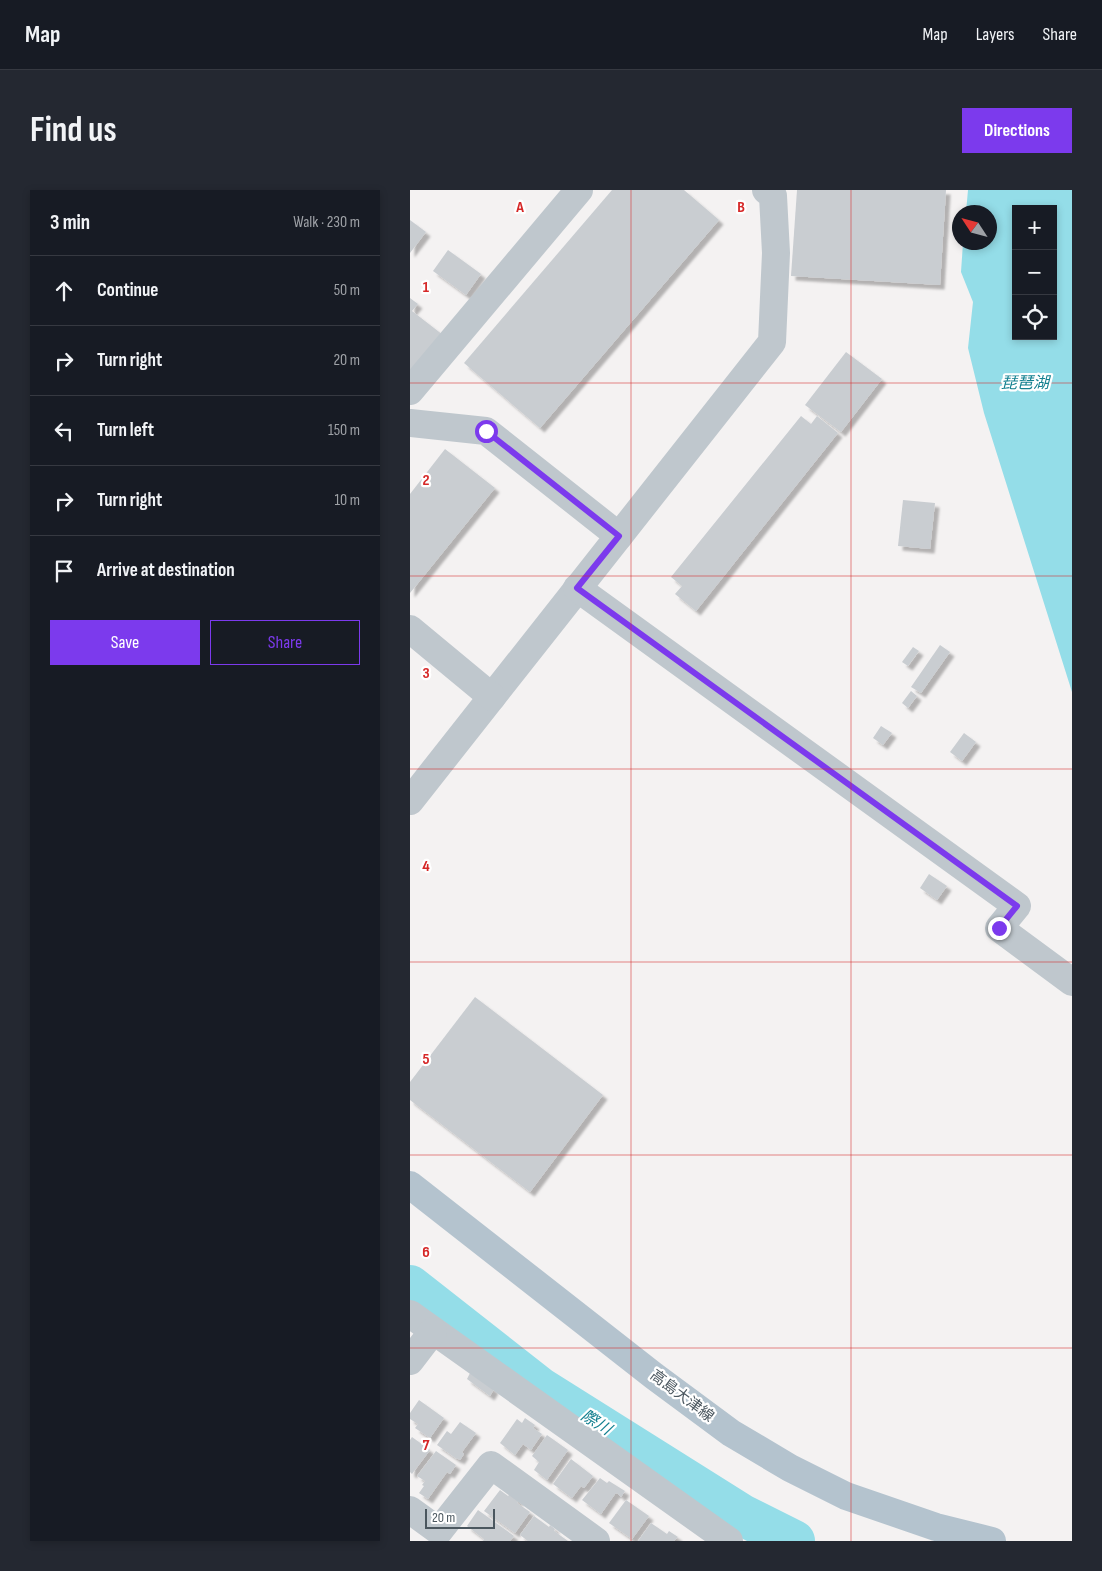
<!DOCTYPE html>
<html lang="en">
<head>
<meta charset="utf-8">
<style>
	:root { --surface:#171b24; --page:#242831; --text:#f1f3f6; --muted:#9ea1a6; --line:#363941; --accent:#7c3aed }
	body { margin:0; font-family:"Sofia Sans Condensed","Noto Sans JP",sans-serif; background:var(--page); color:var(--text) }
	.controls { position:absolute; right:15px; top:15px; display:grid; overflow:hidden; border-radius:0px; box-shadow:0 2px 8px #0003 }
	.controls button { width:45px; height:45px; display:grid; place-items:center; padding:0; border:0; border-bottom:1px solid var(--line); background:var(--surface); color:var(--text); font:25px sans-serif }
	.compass { position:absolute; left:542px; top:15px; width:45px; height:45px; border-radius:50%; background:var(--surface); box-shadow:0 2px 8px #0003; rotate:306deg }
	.scale { position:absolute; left:15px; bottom:12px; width:70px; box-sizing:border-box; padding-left:5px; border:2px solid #4b575f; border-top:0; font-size:14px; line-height:18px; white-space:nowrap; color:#4b575f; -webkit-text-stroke:4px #fff; paint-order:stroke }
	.stop { position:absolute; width:15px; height:15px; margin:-11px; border:4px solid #7c3aed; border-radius:50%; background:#fff }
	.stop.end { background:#7c3aed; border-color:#fff; box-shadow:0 1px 5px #0008 }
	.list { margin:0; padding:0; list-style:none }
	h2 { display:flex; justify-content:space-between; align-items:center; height:65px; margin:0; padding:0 20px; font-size:21px }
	h2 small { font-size:16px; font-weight:400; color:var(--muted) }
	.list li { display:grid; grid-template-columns:32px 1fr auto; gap:15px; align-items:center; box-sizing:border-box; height:70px; padding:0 20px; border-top:1px solid var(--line) }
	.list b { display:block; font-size:19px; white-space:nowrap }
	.list em { font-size:16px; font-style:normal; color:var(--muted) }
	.actions { display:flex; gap:10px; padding:15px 20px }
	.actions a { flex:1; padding:11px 0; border:1px solid var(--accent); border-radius:0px; text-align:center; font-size:18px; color:var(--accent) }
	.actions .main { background:var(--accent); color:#fff }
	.icon { flex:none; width:28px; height:28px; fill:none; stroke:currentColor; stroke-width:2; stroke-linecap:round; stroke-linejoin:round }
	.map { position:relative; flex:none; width:662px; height:1351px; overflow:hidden; border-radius:0px }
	header { display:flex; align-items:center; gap:30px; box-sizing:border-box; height:70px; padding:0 25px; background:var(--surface); border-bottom:1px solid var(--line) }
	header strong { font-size:24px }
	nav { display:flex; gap:28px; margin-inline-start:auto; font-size:18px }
	.intro { display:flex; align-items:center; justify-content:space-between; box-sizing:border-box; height:120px; padding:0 30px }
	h1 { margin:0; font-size:35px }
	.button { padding:12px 22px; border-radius:0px; background:var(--accent); color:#fff; font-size:18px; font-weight:700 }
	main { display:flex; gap:30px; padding:0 30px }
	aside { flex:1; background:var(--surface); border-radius:0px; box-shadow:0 2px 8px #0003 }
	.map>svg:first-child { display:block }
	.water { fill:#94dde8; fill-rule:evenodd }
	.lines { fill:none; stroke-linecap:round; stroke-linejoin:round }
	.river { stroke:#94dde8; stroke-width:42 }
	.building { fill:#c9cdd1; filter:url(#shadow) }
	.minor { stroke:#bfc7cd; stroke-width:28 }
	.major { stroke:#b4c3ce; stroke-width:28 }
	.route { stroke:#7c3aed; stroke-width:6 }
	.grid { fill:none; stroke:#d62828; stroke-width:1; stroke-opacity:0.55 }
	.labels { text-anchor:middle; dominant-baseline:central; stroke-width:4.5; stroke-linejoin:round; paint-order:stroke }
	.street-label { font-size:15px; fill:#4b575f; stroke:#fff }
	.water-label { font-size:16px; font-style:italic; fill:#148090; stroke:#fff }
	.grid-label { font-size:16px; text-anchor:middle; font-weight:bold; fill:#d62828; stroke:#fff; stroke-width:4.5; stroke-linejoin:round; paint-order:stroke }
</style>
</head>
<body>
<header>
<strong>Map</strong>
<nav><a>Map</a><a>Layers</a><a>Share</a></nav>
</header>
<div class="intro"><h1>Find us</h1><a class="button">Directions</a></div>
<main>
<aside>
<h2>3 min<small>Walk · 230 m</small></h2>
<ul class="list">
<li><svg class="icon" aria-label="ahead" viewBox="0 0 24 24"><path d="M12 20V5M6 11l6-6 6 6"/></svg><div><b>Continue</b></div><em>50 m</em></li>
<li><svg class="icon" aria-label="right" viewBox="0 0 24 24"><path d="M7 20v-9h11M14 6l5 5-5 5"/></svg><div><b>Turn right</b></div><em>20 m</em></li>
<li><svg class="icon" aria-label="left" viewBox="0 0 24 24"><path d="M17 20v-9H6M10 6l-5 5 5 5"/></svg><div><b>Turn left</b></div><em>150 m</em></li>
<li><svg class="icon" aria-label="right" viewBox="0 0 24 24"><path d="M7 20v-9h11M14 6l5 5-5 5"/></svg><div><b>Turn right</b></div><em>10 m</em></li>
<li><svg class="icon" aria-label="arrive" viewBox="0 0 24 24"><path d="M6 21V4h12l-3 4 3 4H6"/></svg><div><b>Arrive at destination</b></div></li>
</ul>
<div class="actions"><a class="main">Save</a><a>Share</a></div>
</aside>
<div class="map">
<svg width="662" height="1351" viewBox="0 0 662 1351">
	<defs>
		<filter id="shadow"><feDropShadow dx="4.5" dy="4.5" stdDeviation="1" flood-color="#0004"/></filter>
	</defs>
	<rect width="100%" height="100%" fill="#f4f2f2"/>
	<!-- water -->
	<path class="water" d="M 558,0 L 662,0 L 662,502 L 574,223 L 558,158 L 563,112 L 551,82 L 553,53 L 580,52 L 580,22 L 556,22 ZM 606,19 L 643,19 L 643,146 L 606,146 Z"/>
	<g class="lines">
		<!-- river -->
		<polyline class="river" points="0,1096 130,1198 332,1325 384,1351"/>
	</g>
	<!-- building -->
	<g class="building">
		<polygon points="202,0 274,0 309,30 130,238 54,173"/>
		<polygon points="387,0 536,0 530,95 381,86"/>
		<polygon points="0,30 16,42 0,63"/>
		<polygon points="38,60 71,84 56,105 23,81"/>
		<polygon points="0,108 8,114 2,121 33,145 0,186"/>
		<polygon points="436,162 472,189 431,242 395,215"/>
		<polygon points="391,226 401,234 407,226 428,243 286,421 265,404 272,396 261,387"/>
		<polygon points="35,259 85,298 0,403 0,304"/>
		<polygon points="493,310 525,313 520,359 488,356"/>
		<polygon points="530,455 540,462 511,503 501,497"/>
		<polygon points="503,457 509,461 498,476 492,472"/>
		<polygon points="501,501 507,506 498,518 492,513"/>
		<polygon points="471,536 482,543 473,555 463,548"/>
		<polygon points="554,543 566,552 552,571 540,562"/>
		<polygon points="519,684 537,696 527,710 510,698"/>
		<polygon points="65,807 193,905 120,1002 0,910 0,892"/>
		<polygon points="60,1183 84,1199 80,1206 57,1189"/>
		<polygon points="9,1210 34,1228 20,1248 5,1238 8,1234 0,1229 0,1223"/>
		<polygon points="115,1228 125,1235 123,1238 132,1244 121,1260 113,1254 105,1265 90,1253 107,1229 112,1233"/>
		<polygon points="50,1232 66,1243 52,1262 54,1264 50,1270 47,1268 47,1269 27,1255 37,1241 41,1244"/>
		<polygon points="137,1245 158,1260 137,1290 124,1280 129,1272 122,1266"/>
		<polygon points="2,1247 20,1260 2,1284 0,1282 0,1250"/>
		<polygon points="26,1261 46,1275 40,1284 37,1282 18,1309 9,1303 14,1296 12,1295 15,1291 7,1286"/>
		<polygon points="161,1269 183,1286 174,1298 171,1296 162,1308 143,1294"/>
		<polygon points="190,1288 197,1293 199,1291 215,1301 211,1307 207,1303 205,1304 191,1324 172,1310"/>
		<polygon points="90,1300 98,1306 100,1304 109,1311 107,1313 120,1322 105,1343 74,1321"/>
		<polygon points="216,1310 239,1326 222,1349 199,1333"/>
		<polygon points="68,1320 104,1346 100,1351 73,1351 74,1349 57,1336"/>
		<polygon points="124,1326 139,1337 140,1335 145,1339 144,1341 158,1351 118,1351 110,1345"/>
		<polygon points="241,1333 257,1344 259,1341 268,1347 264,1351 228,1351"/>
	</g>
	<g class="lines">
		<!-- minor -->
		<g class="minor">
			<polyline points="0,201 169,0"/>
			<polyline points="0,233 76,241 209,346 0,611"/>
			<polyline points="209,346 362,152 366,63 363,6 356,0"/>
			<polyline points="167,398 607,716 589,738 662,792"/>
			<polyline points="0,439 82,507"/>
			<polyline points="0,1124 319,1351"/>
			<polyline points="0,1171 23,1141"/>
			<polyline points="0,1320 29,1341 81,1275 186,1351"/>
		</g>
		<!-- major -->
		<polyline class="major" points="0,995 244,1186 321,1243 380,1278 436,1306 526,1337 582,1351"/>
	</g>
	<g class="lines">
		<!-- route -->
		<polyline class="route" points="76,241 209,346 167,398 607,716 589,738"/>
	</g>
	<!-- grid -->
	<path class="grid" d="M 221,0 L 221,1351M 441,0 L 441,1351M 0,193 L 662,193M 0,386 L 662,386M 0,579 L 662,579M 0,772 L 662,772M 0,965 L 662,965M 0,1158 L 662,1158"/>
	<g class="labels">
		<!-- street labels -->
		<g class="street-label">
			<text transform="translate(272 1206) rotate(37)">高島大津線</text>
		</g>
		<!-- water labels -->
		<g class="water-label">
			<text x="615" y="193">琵琶湖</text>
			<text transform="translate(186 1233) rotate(32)">際川</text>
		</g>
	</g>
	<g class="grid-label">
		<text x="110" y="22">A</text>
		<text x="331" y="22">B</text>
		<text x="16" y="102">1</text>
		<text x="16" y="295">2</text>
		<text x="16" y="488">3</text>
		<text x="16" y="681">4</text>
		<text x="16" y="874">5</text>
		<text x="16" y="1067">6</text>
		<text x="16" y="1260">7</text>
	</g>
</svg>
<div class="controls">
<button>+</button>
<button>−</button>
<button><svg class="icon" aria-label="locate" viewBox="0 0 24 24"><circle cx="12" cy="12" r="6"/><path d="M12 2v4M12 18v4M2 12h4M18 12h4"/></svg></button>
</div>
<svg class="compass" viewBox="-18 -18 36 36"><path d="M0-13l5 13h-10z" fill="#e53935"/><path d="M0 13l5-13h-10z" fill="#9ea1a6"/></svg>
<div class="scale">20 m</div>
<div class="stop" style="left:76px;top:241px"></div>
<div class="stop end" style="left:589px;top:738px"></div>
</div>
</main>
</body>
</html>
